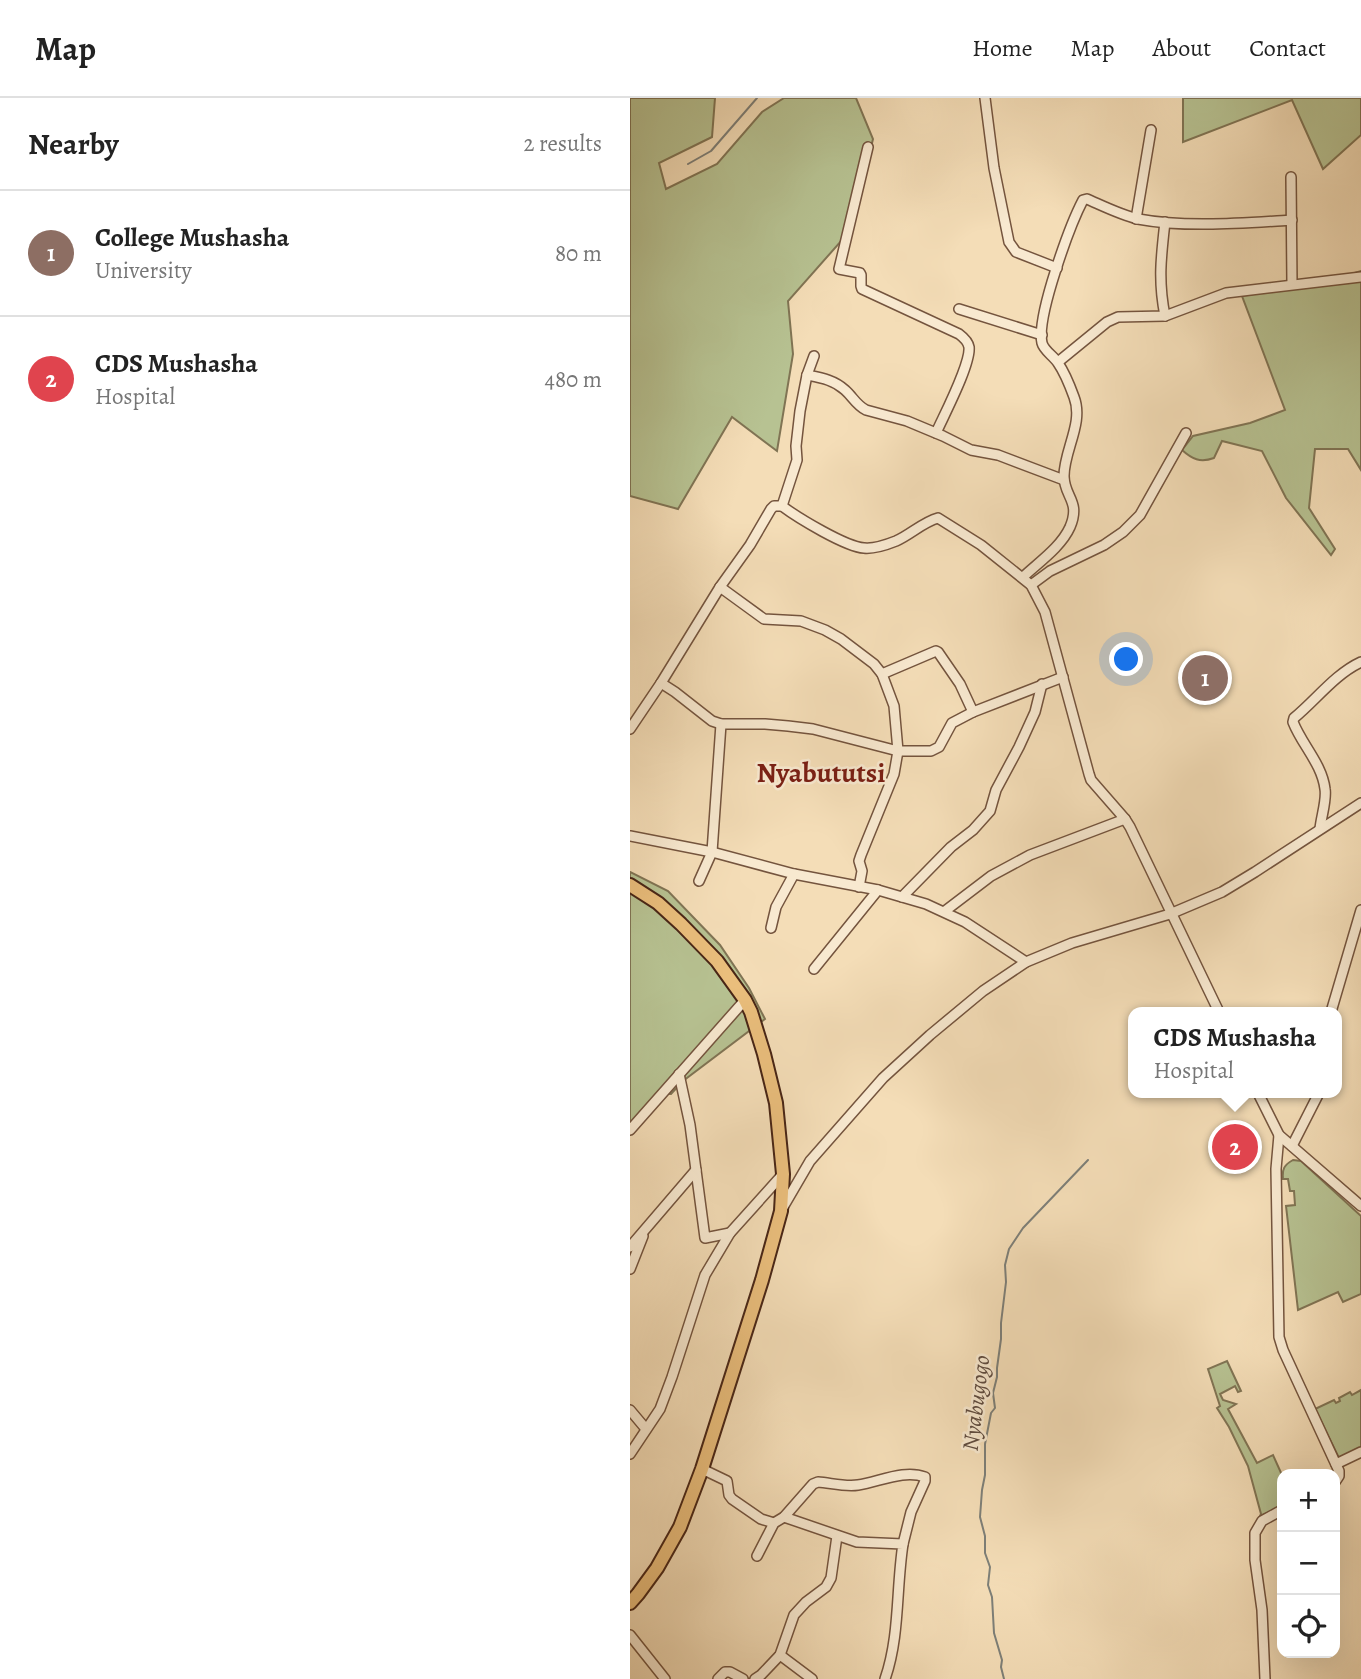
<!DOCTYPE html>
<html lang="en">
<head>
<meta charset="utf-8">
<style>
	:root { --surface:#fff; --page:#f6f6f6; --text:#222; --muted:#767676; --line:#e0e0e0; --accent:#8f2418 }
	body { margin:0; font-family:Alegreya,serif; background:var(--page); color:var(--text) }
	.controls { position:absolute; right:21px; bottom:21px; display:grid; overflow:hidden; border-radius:14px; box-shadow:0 7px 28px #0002 }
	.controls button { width:63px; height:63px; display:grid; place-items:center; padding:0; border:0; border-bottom:2px solid var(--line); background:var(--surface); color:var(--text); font:35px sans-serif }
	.you { position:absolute; left:497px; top:562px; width:24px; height:24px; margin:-18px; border:5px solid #fff; border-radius:50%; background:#1a73e8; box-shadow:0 0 0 10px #1a73e833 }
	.badge { display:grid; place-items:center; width:46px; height:46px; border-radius:50%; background:var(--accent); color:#fff; font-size:23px; font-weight:700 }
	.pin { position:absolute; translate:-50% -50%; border:4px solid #fff; box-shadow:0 2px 7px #0006 }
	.popup { position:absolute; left:498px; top:909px; width:214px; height:91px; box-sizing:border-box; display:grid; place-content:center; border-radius:14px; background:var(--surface); filter:drop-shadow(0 2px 5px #0005); font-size:23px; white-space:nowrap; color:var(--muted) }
	.popup b { font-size:26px; color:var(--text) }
	.popup::after { content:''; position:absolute; left:50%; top:100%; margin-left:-14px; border:14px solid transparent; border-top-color:var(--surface) }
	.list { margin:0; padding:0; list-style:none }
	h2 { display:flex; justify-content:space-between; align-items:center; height:91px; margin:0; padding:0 28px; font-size:30px }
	h2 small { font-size:23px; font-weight:400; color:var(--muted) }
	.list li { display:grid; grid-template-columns:46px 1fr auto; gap:21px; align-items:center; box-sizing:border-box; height:126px; padding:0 28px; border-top:2px solid var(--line) }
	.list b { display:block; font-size:26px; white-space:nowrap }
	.list p { margin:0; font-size:23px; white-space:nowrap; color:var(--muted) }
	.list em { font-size:23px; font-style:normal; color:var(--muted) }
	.icon { flex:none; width:38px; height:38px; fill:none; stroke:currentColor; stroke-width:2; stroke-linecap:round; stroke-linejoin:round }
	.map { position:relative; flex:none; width:731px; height:1581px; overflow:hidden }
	header { display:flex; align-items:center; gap:42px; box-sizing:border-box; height:98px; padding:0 35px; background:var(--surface); border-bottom:2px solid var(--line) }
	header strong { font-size:33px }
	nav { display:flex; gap:38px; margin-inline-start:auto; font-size:24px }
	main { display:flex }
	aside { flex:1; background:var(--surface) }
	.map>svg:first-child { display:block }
	.green { fill:#b7c292; stroke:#807454; stroke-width:2 }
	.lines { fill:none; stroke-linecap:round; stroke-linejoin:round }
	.stream { stroke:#7d7f78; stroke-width:2 }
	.minor-casing { stroke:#74543e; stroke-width:12 }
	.major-casing { stroke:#492616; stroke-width:16 }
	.minor { stroke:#f8e9d0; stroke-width:9 }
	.major { stroke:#eabe7c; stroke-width:12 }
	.labels { text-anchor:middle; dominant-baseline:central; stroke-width:5; stroke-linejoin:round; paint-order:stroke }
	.water-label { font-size:23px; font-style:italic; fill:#5f4b3f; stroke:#f8e9d0 }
	.district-label { font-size:28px; font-weight:bold; fill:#7a1f14; stroke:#f8e9d0 }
</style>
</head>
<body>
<header>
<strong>Map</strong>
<nav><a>Home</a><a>Map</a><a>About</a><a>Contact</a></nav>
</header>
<main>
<aside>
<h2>Nearby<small>2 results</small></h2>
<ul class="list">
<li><span class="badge" style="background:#8d6e63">1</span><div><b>College Mushasha</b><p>University</p></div><em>80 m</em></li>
<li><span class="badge" style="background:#e0444e">2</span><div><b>CDS Mushasha</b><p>Hospital</p></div><em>480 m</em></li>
</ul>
</aside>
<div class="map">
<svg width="731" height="1581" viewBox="0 0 731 1581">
	<rect width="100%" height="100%" fill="#f4ddb7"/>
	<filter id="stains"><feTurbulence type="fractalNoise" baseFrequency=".00286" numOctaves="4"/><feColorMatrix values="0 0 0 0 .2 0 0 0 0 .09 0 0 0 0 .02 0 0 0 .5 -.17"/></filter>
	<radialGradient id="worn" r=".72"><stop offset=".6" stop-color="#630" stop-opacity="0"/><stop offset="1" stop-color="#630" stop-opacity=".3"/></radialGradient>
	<!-- green -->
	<g class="green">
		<polygon points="0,0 85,0 82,39 29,65 36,91 87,66 132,14 154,0 226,0 243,41 220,133 158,203 163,256 147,353 102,319 48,411 0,398"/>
		<polygon points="553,0 731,0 731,37 693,71 662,2 553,44"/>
		<path d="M 731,173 L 731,372 L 718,351 L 685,351 L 679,410 L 705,451 L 701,457 L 656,400 L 632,353 L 592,343 L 584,360 C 570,365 562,361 552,352 L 563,338 L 620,325 L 655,312 L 612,198 L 691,185 Z"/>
		<polygon points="0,774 38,793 90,847 119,890 135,921 53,983 41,996 27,995 0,1027"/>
		<path d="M 663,1062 L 671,1063 L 731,1118 L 731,1196 L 713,1204 L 708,1194 L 668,1212 L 656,1108 L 665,1107 L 664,1093 L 660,1093 L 658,1081 L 653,1081 C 652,1071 654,1067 663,1062 Z"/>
		<polygon points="597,1263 611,1293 608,1294 605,1288 590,1296 593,1302 606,1306 598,1311 627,1365 643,1357 652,1377 652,1408 630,1418 631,1416 618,1368 599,1329 587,1310 590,1308 578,1271"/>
		<polygon points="731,1292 731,1349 709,1360 685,1311 704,1302 706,1305 710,1303 709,1300 720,1294 722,1297"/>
	</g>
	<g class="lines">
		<!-- stream -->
		<g class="stream">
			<polyline points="58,66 81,53 127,0"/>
			<polyline points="374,1581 371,1569 372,1562 364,1535 362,1499 358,1487 360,1469 355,1455 355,1438 350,1419 352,1392 355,1377 355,1346 361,1315 365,1310 363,1295 367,1279 367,1270 371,1241 371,1225 376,1184 375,1167 379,1151 393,1130 458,1062"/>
		</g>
		<defs>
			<g id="minor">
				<polyline points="355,0 364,70 379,144 386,154 427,170"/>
				<path d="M 238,49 L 209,171 L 230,175 L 231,177 L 231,188 L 232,191 L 329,236 C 333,239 338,243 339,249 C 341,266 314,317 306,335"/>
				<polyline points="661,79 662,186"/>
				<polyline points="506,121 521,32"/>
				<path d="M 535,124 C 531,159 528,183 535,218"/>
				<polyline points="329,211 412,237"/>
				<path d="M 184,258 L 177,277 L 170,313 L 166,348 L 167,362 L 152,408 C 168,420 216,449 234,450 C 244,451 256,447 266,443 C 280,437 293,424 308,420 L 351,447 L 401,487 L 415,514 L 459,676 L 461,682 L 495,721 L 500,729 L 589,914"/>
				<polyline points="428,264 477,224 488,219 535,218 596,195 731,179"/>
				<path d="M 177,277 C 192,280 204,282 215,292 C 223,299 226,307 236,312 L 277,323 L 313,338 L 341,352 L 368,357 L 434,382"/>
				<path d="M 393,479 C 409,464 431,449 440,429 C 451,403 434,399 434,378 C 434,352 454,325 444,299 C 440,288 435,275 428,265 C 424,258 414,253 412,245 C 406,219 440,127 453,102 L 457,101 C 473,108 491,117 508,121 C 556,130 613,125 662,122"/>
				<polyline points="401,487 420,473 474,447 493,434 510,417 556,335"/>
				<polyline points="90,489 134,521 171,523 195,532 211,541 244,566 252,576 264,608 268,653 264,676 231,757 229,763 232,773 229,789"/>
				<polyline points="252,576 306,553 308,554 330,586 343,614 433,579"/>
				<polyline points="31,585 45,594 82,623 91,626 135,626 158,628 183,631 268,653 301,653 309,649 322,625 343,614"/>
				<polyline points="0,631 31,585 90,489 120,447 141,411 144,408 152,408"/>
				<path d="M 690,731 C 691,719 697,702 695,691 C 692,666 672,647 663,624 L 664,620 C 686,602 705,576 731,564"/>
				<polyline points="0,738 82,754 164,776 248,792 296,806 335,824 396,864"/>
				<polyline points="69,783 82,754 91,626"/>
				<polyline points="272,799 321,749 343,732 360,713 366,692 389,649 405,614 412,586"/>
				<polyline points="315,813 361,778 400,757 495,721"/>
				<polyline points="141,830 146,809 164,776"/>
				<polyline points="184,871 248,792"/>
				<polyline points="701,914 731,812"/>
				<polyline points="49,976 60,1027 75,1140 100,1135"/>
				<polyline points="628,995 649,1037 731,1108"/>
				<polyline points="0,1032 115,902"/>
				<polyline points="649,1037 646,1071 649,1239 653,1252 709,1373 709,1378 705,1384"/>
				<polyline points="662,1048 689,995"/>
				<polyline points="152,1111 180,1063 253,980 300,937 353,893 396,864 442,845 540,816 592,794 625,774 731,705"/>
				<polyline points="0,1149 66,1072"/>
				<polyline points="0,1171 13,1138"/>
				<polyline points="0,1312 16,1331"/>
				<polyline points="0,1356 30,1311 42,1279 75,1177 100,1135 153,1076"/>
				<polyline points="706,1366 731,1354"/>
				<polyline points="72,1371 97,1383 99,1397 102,1401 131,1421 144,1425"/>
				<path d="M 154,1419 L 227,1444 L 273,1446 C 266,1491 270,1538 255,1581"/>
				<path d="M 127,1458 L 144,1425 L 154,1419 L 183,1386 L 188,1384 C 201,1385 215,1389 228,1387 C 249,1384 274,1371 295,1379 L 295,1383 L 281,1414 L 273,1446"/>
				<polyline points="0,1537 35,1581"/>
				<polyline points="150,1557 182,1581"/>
				<polyline points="88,1581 95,1574 100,1574 113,1581"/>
				<polyline points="125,1581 131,1577 150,1557 164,1517 176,1504 196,1489 201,1480 207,1438"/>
				<polyline points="635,1581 632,1512 625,1462 625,1435 632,1423 652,1412"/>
			</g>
			<polyline id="major" points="0,787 28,805 51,826 87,863 115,902 121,914 134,956 146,1005 153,1076 151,1113 132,1182 72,1371 50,1429 27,1470 8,1496 0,1505"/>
		</defs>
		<!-- minor casing -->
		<use href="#minor" class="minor-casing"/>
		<!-- major casing -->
		<use href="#major" class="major-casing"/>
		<!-- minor -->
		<use href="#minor" class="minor"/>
		<!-- major -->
		<use href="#major" class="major"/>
	</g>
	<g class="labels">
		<!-- water labels -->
		<g class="water-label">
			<text transform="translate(346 1305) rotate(-83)">Nyabugogo</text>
		</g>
		<!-- district labels -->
		<g class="district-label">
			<text x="191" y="675">Nyabututsi</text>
		</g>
	</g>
	<rect width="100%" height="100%" filter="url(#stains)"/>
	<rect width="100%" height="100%" fill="url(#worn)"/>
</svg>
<div class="controls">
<button>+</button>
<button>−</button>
<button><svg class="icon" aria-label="locate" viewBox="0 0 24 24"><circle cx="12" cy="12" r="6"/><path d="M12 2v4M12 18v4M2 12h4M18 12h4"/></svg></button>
</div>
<div class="you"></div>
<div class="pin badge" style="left:575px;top:580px;background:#8d6e63">1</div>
<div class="pin badge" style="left:605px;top:1049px;background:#e0444e">2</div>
<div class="popup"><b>CDS Mushasha</b>Hospital</div>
</div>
</main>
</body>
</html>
